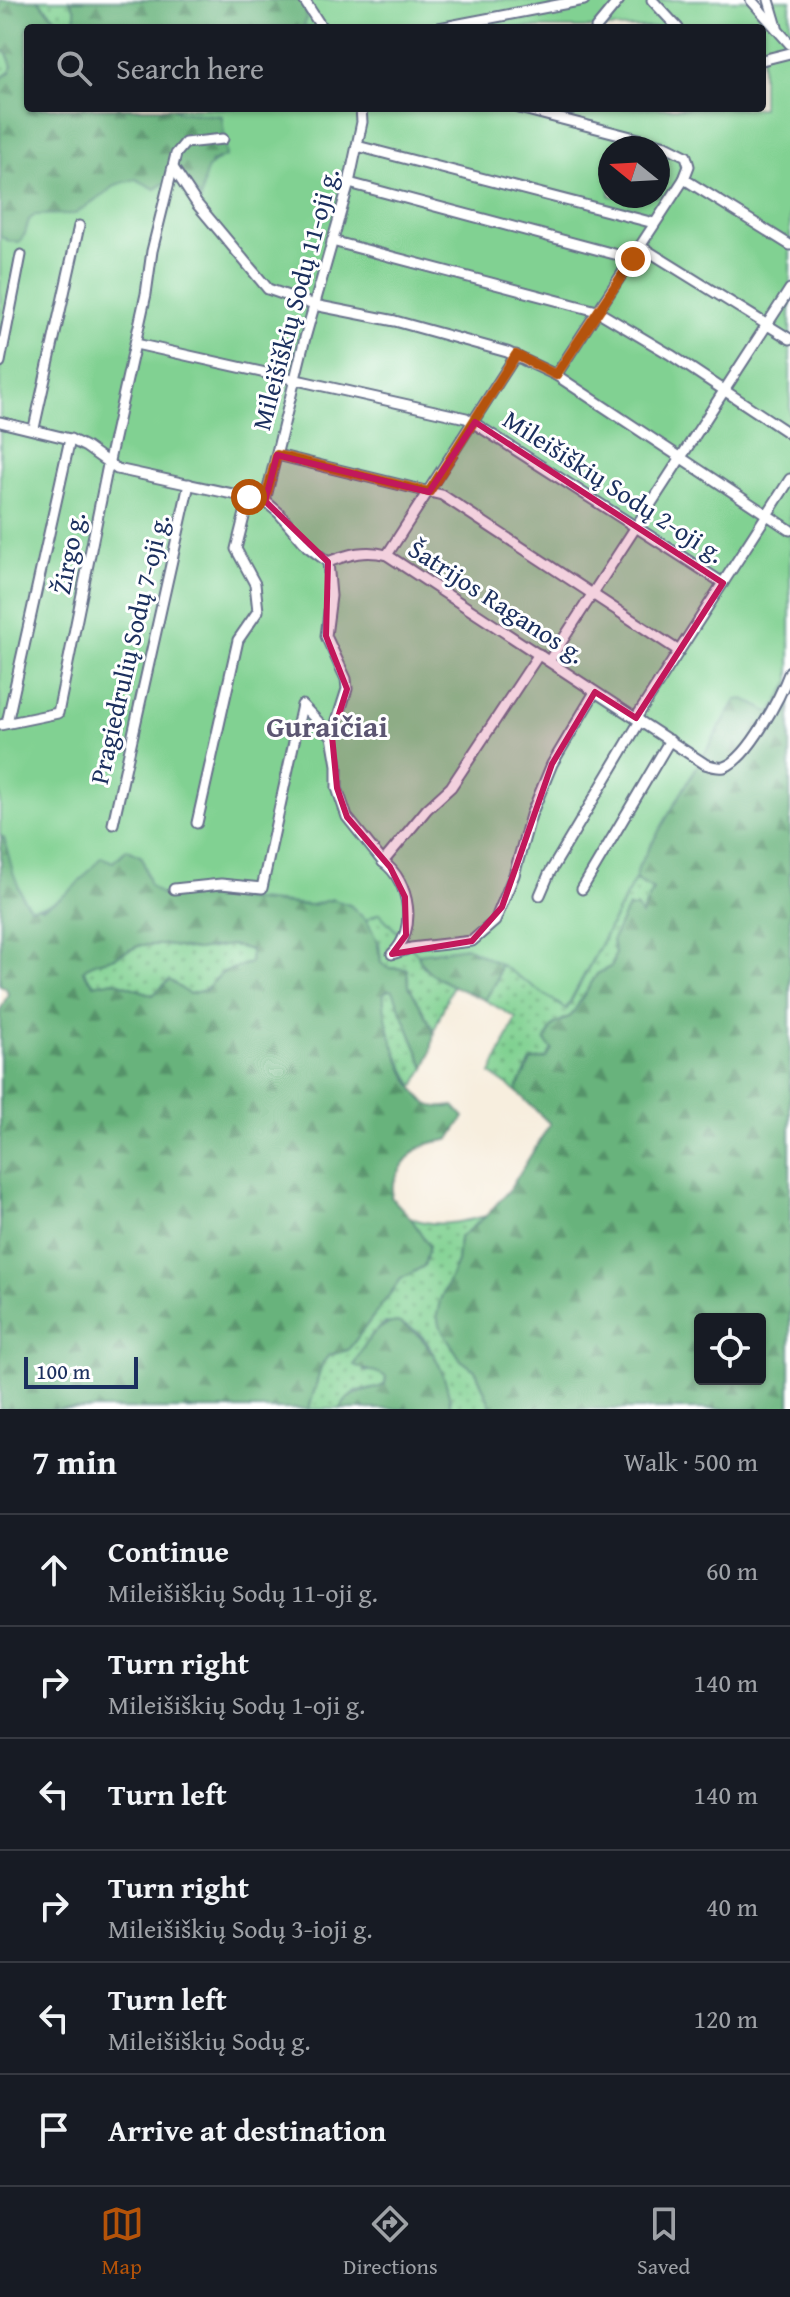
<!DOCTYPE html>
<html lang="en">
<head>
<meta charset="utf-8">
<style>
	:root { --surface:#171b24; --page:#242831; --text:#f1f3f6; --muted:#9ea1a6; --line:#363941; --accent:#b45309 }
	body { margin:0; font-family:"Gentium Book Plus",serif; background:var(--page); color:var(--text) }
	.controls { position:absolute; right:24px; bottom:24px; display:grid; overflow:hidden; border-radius:8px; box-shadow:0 2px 6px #0004 }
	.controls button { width:72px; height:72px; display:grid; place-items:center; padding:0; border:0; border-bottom:2px solid var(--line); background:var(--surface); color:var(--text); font:40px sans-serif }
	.compass { position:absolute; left:598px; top:136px; width:72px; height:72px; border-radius:50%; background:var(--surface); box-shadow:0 2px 6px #0004; rotate:288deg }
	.scale { position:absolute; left:24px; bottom:20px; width:114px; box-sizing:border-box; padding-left:8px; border:4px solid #1b2f5e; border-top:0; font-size:22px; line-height:28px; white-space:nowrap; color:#1b2f5e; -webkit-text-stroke:6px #fff; paint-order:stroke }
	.stop { position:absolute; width:24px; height:24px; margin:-18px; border:6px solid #b45309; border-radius:50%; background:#fff }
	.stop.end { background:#b45309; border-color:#fff; box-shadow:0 2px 8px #0008 }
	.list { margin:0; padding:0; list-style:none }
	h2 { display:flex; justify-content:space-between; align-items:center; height:104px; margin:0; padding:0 32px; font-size:34px }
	h2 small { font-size:26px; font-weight:400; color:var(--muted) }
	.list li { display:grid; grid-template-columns:52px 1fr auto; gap:24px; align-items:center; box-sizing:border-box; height:112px; padding:0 32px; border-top:2px solid var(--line) }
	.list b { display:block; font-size:30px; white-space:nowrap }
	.list p { margin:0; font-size:26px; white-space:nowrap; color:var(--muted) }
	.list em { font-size:26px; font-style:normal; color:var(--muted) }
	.icon { flex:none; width:44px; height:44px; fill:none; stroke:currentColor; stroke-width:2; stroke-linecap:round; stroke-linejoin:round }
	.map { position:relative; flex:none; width:790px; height:1409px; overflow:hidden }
	.search { position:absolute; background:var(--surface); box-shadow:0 2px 6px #0004; left:24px; right:24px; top:24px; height:88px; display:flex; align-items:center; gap:20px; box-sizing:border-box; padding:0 28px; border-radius:8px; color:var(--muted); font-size:30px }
	.sheet { height:776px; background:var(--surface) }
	nav { display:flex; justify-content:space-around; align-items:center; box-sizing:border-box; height:112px; border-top:2px solid var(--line); background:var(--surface); font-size:22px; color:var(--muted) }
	nav a { display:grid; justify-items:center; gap:4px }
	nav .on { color:var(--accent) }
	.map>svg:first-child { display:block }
	.grass { fill:url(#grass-dots); stroke:#4e8078; stroke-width:2 }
	.forest { fill:url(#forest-firs); stroke:#42716d; stroke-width:2; fill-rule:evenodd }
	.garden { fill:#81d192; stroke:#4e8078; stroke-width:2; fill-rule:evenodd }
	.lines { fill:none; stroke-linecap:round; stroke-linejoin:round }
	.minor-casing { stroke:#68728b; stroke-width:13 }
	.minor { stroke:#fff; stroke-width:9 }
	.route { stroke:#b45309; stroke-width:10 }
	.marked { fill:#c2185b; fill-opacity:0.2; stroke:#c2185b; stroke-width:6; stroke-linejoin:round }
	.labels { text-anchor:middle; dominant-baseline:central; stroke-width:6; stroke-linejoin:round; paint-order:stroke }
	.street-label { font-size:26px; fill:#1b2f5e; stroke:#fff }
	.quarter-label { font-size:30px; font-weight:bold; fill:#5c5672; stroke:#fff }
</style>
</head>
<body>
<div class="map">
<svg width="790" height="1409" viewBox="0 0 790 1409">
	<defs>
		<pattern id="grass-dots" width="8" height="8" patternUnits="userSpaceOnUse" patternTransform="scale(2)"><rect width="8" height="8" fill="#81d192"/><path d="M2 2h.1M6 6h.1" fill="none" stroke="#69aa7a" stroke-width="1.8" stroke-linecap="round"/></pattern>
		<pattern id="forest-firs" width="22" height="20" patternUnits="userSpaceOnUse" patternTransform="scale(2)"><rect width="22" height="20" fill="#68b37c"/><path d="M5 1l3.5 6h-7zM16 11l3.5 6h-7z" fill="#559269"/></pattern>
	</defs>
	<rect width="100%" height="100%" fill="#fff"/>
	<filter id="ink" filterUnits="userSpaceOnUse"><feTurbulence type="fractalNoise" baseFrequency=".0125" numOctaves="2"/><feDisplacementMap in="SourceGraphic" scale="16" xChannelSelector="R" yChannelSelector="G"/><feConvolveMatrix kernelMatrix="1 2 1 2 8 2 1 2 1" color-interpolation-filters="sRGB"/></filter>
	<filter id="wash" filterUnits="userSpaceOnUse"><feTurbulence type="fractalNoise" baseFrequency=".006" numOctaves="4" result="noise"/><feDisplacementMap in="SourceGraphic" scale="32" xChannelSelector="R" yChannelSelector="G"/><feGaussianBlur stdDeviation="1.8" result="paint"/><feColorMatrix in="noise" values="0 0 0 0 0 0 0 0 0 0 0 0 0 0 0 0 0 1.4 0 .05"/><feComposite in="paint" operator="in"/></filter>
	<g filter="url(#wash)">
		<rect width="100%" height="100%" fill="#f7eede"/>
		<!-- grass -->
		<g class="grass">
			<polygon points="38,0 70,0 75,9 77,27 65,28"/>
			<polygon points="0,49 7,53 12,66 11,71 0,79"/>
			<polygon points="635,879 653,890 641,917 615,953 612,966 597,974 571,1016 553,1025 552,1049 547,1059 531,1061 516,1091 491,1074 516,1018 485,1000 496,982 500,964 567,1009"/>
			<path d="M 379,913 L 418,954 C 421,971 438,978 453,984 L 434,1031 L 409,986 L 406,969 L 387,968 L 381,963 L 379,942 L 368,928 L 366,920 Z"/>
			<path d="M 141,945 L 166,945 L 196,950 L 231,945 L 251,950 L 251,963 L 223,972 L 205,990 L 189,994 L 180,990 L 173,982 L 153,995 L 114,981 L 95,985 L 83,971 C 96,958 101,963 115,957 C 123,953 131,949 141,945 Z"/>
			<path d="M 389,990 L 393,990 L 425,1068 L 414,1087 C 399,1058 380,1027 383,993 Z"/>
			<path d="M 486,1216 L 459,1238 L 457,1262 L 440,1300 L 461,1360 L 476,1371 L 492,1409 L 451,1409 C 449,1387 433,1338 411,1328 C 404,1324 393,1324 385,1323 L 371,1336 L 362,1350 L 364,1371 L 378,1371 L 386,1377 L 385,1384 L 379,1388 L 355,1391 L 341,1409 L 309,1409 L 322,1364 L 329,1355 L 348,1350 L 401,1279 L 424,1266 L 429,1246 L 410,1217 C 433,1229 462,1222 486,1216 Z"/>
		</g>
		<!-- forest -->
		<g class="forest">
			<polygon points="0,0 38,0 65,28 28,28 28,108 174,108 179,112 222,116 226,156 211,162 201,200 166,182 155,189 144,185 118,184 75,214 35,216 29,220 25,234 19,242 9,241 0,236 0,79 10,72 12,66 7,53 0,49"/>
			<polygon points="70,0 301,0 307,13 304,28 76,28 75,10"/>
			<path d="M 790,682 L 790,1409 L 492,1409 L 476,1371 L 461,1360 L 439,1325 L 437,1315 L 440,1300 L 457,1262 L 459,1238 L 486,1216 L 510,1189 L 550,1124 L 516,1091 L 531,1061 L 547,1058 L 552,1049 L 545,1041 L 553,1025 L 571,1016 L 597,974 L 612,966 L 615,953 L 612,941 L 628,907 L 637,908 L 641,915 L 653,890 L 635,879 L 639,865 L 736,699 L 744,699 ZM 700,1319 L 760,1319 L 760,1379 L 700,1379 Z"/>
			<path d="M 1,835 L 4,838 L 23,898 L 42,908 L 59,898 L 101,857 L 118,858 L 127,849 L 142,857 L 147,876 C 177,883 207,893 237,898 C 259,902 282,903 305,905 C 320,906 330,895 346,903 C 368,913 379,941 381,963 L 388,968 L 407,969 L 409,986 L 434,1031 L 431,1053 L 425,1068 L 393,991 L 389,990 L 384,993 C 381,1019 406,1091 428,1104 C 436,1109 445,1107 454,1106 L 464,1117 L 450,1139 C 443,1142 438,1141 431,1143 C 410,1148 392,1177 391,1197 L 410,1217 L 429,1246 L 424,1266 L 401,1279 L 348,1350 L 329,1355 L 322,1364 L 309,1409 L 0,1409 L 0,1011 L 8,994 L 6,988 L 0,985 ZM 141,945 L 166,945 L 196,950 L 231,945 L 251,950 L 250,963 L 223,972 L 205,990 L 189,994 L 169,980 L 153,995 L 114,981 L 94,985 L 83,971 C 96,958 101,963 115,957 C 124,953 131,949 141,945 Z"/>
			<path d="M 466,947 L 500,964 L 496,982 L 485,1000 C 465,990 422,978 418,954 Z"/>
			<path d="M 397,1322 C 431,1335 447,1374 451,1409 L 341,1409 C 350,1387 368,1395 385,1384 L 386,1377 C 376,1369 365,1372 354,1365 C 363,1346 374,1324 397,1322 Z"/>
		</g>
		<!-- garden -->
		<path class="garden" d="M 301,0 L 790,0 L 790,682 L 771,713 L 744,699 L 736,700 L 639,865 L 635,879 L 566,1009 L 500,964 L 466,947 L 418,954 L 379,913 L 366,920 L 350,905 L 332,899 L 311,905 L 234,898 L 162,895 L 150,886 L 142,857 L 127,849 L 113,862 L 101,857 C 84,877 59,910 30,907 L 23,898 L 13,872 L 4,838 L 0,835 L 0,236 L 9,241 L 19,242 L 25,234 L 29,220 L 35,215 L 75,214 L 118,184 L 136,179 L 155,189 L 166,182 L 171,161 L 201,199 C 205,175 202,166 226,156 L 222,116 L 179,112 L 174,108 L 762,108 L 762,28 L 304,28 L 307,13 ZM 610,148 L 658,148 L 658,196 L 610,196 Z"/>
	</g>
	<g filter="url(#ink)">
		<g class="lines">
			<defs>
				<g id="minor">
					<polyline points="304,0 322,28"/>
					<polyline points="652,0 678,28"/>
					<polyline points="751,0 790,44"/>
					<polyline points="769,0 777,27"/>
					<polyline points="439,28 584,0"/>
					<polyline points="596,28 619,0"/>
					<polyline points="762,60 790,53"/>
					<polyline points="519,108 666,146 686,156 689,166 684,179 556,375 790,530"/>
					<polyline points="357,146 654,223"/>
					<polyline points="174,169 197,204 268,289 314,305 395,321 507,352 556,375"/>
					<polyline points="684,179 790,245"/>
					<polyline points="349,183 633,259"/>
					<polyline points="332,241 597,311 671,355 790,434"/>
					<polyline points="640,246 790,339"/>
					<polyline points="136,344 466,418 723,583"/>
					<polyline points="0,362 21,255"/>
					<path d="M 0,422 L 70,439 L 86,447 L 117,469 L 265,501 L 279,513 L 308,547 L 328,562 C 349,554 366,549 387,555 L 705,764 C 711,766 718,768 724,767 C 749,759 781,695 790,671"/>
					<polyline points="34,428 79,226"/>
					<polyline points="277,455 442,495 679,651 790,479"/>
					<polyline points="265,501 305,338 349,183 362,122 361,108"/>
					<polyline points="387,555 516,355"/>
					<path d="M 328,562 L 331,596 L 326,636 L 346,679 L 347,689 L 332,736 L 337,765 L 337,788 L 347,817 L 383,862 C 410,881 418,931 392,954"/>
					<polyline points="549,661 790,289"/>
					<polyline points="636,718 679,651"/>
					<polyline points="7,723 70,439"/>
					<polyline points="0,725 58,713 108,465 146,294 152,251 176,154 185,143 223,139"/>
					<polyline points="197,823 238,640 258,611 255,584 236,549 249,497"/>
					<polyline points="113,824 189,484"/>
					<polyline points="383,862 427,809 451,787 539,654"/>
					<polyline points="174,889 221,884 262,888 302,705 332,736"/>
					<polyline points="582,889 670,740"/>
					<polyline points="540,895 549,874 640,721"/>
					<polyline points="395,953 411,948 472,941 495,921 514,875 531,815 552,764 595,692"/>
				</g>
			</defs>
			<!-- minor casing -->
			<use href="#minor" class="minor-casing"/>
			<!-- minor -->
			<use href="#minor" class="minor"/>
		</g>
	</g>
	<g class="lines" filter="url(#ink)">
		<!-- route -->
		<polyline class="route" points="249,497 265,501 277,455 429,492 516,355 556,375 633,259"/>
	</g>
	<!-- marked area -->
	<path class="marked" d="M 475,422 L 723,583 L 636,718 L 595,692 L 552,764 L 502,907 L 472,941 L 392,954 L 406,935 L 405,897 L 390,867 L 347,817 L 337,788 L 332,736 L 347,689 L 326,636 L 328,562 L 265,501 L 277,455 L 429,492 Z"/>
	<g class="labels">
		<!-- street labels -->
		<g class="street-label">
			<text transform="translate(295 299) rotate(-75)">Mileišiškių Sodų 11-oji g.</text>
			<text transform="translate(614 486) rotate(33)">Mileišiškių Sodų 2-oji g.</text>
			<text transform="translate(68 553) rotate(-79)">Žirgo g.</text>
			<text transform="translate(497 601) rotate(33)">Šatrijos Raganos g.</text>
			<text transform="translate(129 649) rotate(-77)">Pragiedrulių Sodų 7-oji g.</text>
		</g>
		<!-- quarter labels -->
		<g class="quarter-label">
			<text x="327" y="726">Guraičiai</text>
		</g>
	</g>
</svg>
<div class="controls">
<button><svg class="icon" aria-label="locate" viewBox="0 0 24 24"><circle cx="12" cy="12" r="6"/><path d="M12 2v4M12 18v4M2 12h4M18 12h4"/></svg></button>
</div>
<svg class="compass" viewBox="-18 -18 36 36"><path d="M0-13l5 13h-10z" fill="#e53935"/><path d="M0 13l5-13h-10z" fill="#9ea1a6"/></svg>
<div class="scale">100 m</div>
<div class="stop" style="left:249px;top:497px"></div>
<div class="stop end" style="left:633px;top:259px"></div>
<div class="search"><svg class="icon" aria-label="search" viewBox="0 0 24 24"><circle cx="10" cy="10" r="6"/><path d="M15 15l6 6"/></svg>Search here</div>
</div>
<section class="sheet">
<h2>7 min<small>Walk · 500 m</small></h2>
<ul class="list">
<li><svg class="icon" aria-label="ahead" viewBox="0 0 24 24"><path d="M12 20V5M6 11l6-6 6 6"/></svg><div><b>Continue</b><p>Mileišiškių Sodų 11-oji g.</p></div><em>60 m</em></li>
<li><svg class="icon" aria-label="right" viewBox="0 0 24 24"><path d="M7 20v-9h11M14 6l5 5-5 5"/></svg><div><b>Turn right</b><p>Mileišiškių Sodų 1-oji g.</p></div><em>140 m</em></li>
<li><svg class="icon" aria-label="left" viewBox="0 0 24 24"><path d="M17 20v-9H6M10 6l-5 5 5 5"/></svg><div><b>Turn left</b></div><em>140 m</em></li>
<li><svg class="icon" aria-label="right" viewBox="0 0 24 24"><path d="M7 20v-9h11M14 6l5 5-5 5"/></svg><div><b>Turn right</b><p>Mileišiškių Sodų 3-ioji g.</p></div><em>40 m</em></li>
<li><svg class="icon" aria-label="left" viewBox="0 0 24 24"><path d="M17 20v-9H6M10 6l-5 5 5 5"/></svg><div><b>Turn left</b><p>Mileišiškių Sodų g.</p></div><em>120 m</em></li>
<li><svg class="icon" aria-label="arrive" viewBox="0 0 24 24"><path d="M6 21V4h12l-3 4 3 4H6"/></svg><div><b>Arrive at destination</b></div></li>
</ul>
</section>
<nav>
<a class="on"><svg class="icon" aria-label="map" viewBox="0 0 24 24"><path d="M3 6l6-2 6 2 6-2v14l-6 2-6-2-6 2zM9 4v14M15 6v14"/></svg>Map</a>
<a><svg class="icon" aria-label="directions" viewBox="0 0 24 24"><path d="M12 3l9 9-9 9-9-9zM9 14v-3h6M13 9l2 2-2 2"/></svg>Directions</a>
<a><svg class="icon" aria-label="saved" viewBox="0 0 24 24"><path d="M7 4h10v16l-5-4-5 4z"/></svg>Saved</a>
</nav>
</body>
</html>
